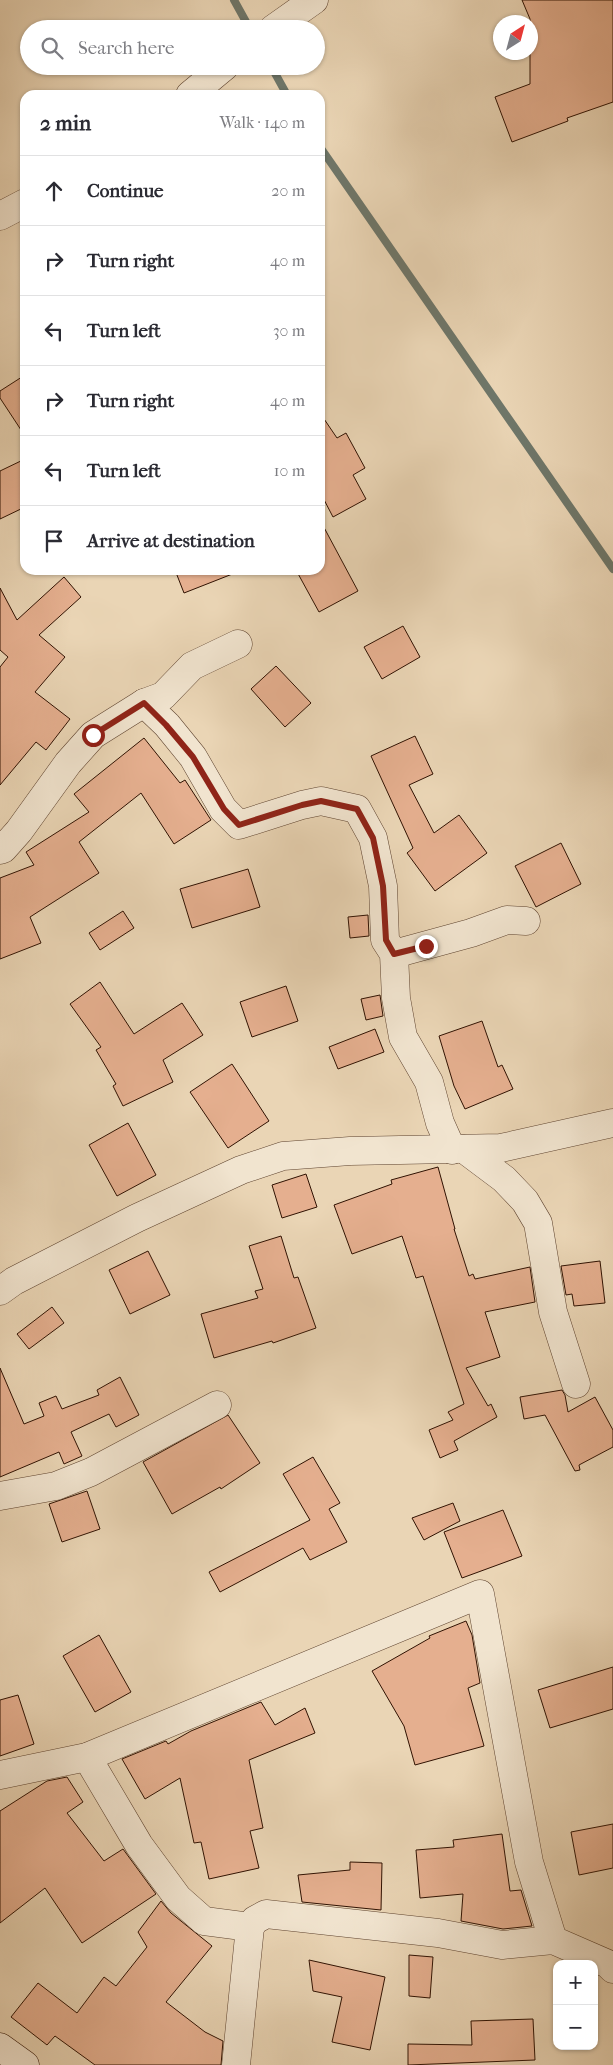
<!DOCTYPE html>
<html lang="en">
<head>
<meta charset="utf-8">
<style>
	:root { --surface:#fff; --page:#f2f2f3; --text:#2b2b33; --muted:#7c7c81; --line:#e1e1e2 }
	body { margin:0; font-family:"IM FELL French Canon",serif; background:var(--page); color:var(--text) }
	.controls { position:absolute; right:15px; bottom:15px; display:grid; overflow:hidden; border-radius:10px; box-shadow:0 1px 4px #0004 }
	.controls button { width:45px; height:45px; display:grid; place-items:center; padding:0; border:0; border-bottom:1px solid var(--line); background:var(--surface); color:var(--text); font:25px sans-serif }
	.compass { position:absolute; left:493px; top:15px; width:45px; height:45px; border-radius:50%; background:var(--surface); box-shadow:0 1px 4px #0004; rotate:36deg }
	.stop { position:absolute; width:15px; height:15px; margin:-11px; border:4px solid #8f2418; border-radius:50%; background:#fff }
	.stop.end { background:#8f2418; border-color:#fff; box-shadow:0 1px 5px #0008 }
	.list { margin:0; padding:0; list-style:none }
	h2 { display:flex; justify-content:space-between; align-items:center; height:65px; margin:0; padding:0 20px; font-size:21px }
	h2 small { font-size:16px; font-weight:400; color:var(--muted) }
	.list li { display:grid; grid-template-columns:32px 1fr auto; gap:15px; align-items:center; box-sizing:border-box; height:70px; padding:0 20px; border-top:1px solid var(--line) }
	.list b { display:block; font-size:19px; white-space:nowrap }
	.list em { font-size:16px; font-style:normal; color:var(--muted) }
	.icon { flex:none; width:28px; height:28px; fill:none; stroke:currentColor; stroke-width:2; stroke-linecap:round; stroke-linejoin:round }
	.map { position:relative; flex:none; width:613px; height:2065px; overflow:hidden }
	.search { position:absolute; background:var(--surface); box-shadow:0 1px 4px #0004; left:20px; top:20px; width:305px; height:55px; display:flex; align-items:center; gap:12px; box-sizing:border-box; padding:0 18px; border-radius:28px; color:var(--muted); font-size:19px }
	.panel { position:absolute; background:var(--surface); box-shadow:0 1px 4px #0004; left:20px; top:90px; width:305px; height:485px; border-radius:15px }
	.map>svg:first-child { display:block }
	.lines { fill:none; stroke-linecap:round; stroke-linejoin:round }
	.stream { stroke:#6e7669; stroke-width:8 }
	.building { fill:#e5af8f; stroke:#301202 }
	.street-casing { stroke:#5e432f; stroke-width:29 }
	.secondary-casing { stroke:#301202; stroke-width:29 }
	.street { stroke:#f1e4cf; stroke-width:28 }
	.secondary { stroke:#f1e4cf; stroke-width:28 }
	.route { stroke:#8f2418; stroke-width:6 }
</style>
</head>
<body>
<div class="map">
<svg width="613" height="2065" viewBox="0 0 613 2065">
	<rect width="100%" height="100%" fill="#ead5b5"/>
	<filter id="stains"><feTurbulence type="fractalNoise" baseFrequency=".004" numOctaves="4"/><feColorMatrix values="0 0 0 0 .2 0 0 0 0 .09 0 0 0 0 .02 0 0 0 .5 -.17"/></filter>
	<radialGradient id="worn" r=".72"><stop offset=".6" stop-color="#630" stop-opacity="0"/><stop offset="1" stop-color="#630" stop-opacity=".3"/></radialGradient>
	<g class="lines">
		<!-- stream -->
		<g class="stream">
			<polyline points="234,0 250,29"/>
			<polyline points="271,66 287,95"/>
			<polyline points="320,147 613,569"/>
		</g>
	</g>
	<!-- building -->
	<g class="building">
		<polygon points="522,0 613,0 613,102 567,118 568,121 512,142 495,97 530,84 530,19"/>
		<polygon points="25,375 25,436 0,398 0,391"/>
		<polygon points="320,413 337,438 346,433 365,468 353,475 366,499 333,517 320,492"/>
		<polygon points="25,459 25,507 0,519 0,471"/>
		<polygon points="320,520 358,591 319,612 296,570 320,570"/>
		<polygon points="175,570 239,570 240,571 184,593"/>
		<polygon points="64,577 81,597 39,635 65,657 35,692 70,719 46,750 36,742 0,785 0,667 8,657 0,650 0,588 17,620"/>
		<polygon points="403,626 420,657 382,679 364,647"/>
		<polygon points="276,666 311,703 285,727 251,689"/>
		<polygon points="415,736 433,774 409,785 434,833 459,815 487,853 435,891 407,853 413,848 371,756"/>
		<polygon points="144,738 180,783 185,780 211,820 174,844 141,793 79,842 99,873 30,917 41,943 0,959 0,878 34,865 26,852 89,812 74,794"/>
		<polygon points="561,843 581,884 536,907 515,866"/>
		<polygon points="248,869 260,907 192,928 180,889"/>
		<polygon points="123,911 134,928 100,950 89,933"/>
		<polygon points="368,915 369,936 350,938 348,917"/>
		<polygon points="100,982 134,1034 182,1003 203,1035 163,1060 173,1082 123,1106 113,1086 116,1084 96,1050 101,1047 70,1004"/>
		<polygon points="286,986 298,1021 252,1037 240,1002"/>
		<polygon points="380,995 383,1016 366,1020 361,999"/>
		<polygon points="482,1021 498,1067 502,1065 513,1089 465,1109 454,1086 439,1036"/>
		<polygon points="375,1029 384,1052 338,1069 329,1047"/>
		<polygon points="232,1064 269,1121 228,1148 190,1092"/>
		<polygon points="128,1123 156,1175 117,1196 89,1145"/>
		<polygon points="438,1167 455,1229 454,1229 469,1276 473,1274 475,1279 530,1267 535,1302 485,1312 500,1357 466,1368 488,1406 491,1404 497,1417 454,1441 458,1450 440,1458 429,1430 453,1420 448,1412 464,1404 423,1276 416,1278 402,1236 352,1254 334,1205 392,1184 391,1180"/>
		<polygon points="306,1174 317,1207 282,1218 272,1185"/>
		<polygon points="281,1236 294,1278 298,1277 316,1328 273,1343 272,1341 214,1358 201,1314 258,1298 255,1291 263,1289 249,1246"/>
		<polygon points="148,1251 170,1295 130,1314 109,1270"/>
		<polygon points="600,1261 605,1303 574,1306 572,1294 566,1295 561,1266"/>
		<polygon points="52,1307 64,1323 29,1349 17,1334"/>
		<polygon points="0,1368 24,1424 44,1416 39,1403 56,1396 62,1409 99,1395 97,1390 120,1377 139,1415 116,1427 109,1414 71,1432 82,1456 64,1464 59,1452 0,1477"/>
		<polygon points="562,1390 565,1395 568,1412 595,1397 613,1430 613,1447 579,1465 580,1470 575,1471 545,1415 524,1419 520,1397"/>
		<polygon points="228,1415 260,1463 221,1489 220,1487 172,1514 143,1462"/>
		<polygon points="313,1457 340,1503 329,1509 347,1542 310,1560 303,1548 220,1592 209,1572 310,1520 283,1474"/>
		<polygon points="87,1491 100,1529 62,1542 49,1504"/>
		<polygon points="453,1503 460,1521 424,1540 412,1518"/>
		<polygon points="503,1510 522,1556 462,1578 444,1532"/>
		<polygon points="466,1621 472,1635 480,1683 468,1688 484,1746 415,1765 404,1726 372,1671 430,1638 429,1636"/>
		<polygon points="99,1635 131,1692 95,1712 63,1656"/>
		<polygon points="613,1667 613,1709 550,1728 538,1690"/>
		<polygon points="18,1695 34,1744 0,1756 0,1700"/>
		<polygon points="261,1702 275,1725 305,1708 315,1733 249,1760 263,1828 250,1831 259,1868 209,1879 201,1842 194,1843 180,1778 145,1799 122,1759 166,1741 168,1744 191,1731"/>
		<polygon points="67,1777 83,1802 67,1813 104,1861 123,1849 156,1894 82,1943 45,1888 0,1923 0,1811 47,1781"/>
		<polygon points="613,1824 613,1868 579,1875 571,1832"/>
		<polygon points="502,1834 510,1891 521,1890 532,1926 503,1929 461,1921 463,1894 420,1898 416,1850 454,1847 453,1840"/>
		<polygon points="350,1862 382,1863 381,1910 302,1902 298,1875 350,1870"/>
		<polygon points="161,1901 171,1913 212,1946 166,2002 205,2032 223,2041 221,2065 95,2065 55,2036 47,2045 11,2017 38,1983 77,2013 104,1977 116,1986 147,1947 138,1932"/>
		<polygon points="409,1955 433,1957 430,1998 409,1996"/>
		<polygon points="309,1960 385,1977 370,2050 332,2042 342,1997 313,1991"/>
		<polygon points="533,2019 535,2060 408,2065 408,2044 472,2045 471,2021"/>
	</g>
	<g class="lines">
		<defs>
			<g id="street">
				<polyline points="273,29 314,0"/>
				<polyline points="190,95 225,66"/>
				<polyline points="0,216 25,203"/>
				<polyline points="144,703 167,725 193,757 223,809 239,825 302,805 321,801 357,809 373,838 383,886 385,940 394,954 396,998 403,1037 429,1082 440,1123 452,1150"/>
				<polyline points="0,850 3,849 19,831 68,763 93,735 144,703 163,696 192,666 238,644"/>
				<polyline points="394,954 471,933 507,920 526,921"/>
				<polyline points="464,1149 504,1179 525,1201 538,1223 553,1312 576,1384"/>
				<polyline points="0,1291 14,1281 137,1218 241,1170 283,1156 350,1151 501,1148 613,1123"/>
				<polyline points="0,1496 56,1486 91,1472 217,1405"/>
				<polyline points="87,1757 139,1845 178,1898 204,1921 250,1927"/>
				<polyline points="0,1775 87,1757 480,1594 529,1862 553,1940"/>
				<polyline points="236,2065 250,1927 255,1920 266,1914 438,1933 502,1945 553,1940 608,1964 613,1969"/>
			</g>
			<polyline id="secondary" points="0,2047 25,2065"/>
		</defs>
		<!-- street casing -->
		<use href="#street" class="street-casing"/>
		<!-- secondary casing -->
		<use href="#secondary" class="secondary-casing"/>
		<!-- street -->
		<use href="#street" class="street"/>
		<!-- secondary -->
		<use href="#secondary" class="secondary"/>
	</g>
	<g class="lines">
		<!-- route -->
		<polyline class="route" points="93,735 144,703 166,725 193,757 224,809 239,825 302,805 321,801 357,809 373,838 383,886 386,940 394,954 426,946"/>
	</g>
	<rect width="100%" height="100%" filter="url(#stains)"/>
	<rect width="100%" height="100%" fill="url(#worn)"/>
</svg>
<div class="controls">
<button>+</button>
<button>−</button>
</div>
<svg class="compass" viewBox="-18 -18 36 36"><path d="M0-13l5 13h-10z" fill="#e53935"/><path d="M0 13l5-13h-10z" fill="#7c7c81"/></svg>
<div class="stop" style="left:93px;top:735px"></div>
<div class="stop end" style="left:426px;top:946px"></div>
<div class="search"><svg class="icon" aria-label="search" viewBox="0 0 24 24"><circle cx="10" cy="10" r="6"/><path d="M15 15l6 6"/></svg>Search here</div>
<section class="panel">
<h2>2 min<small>Walk · 140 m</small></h2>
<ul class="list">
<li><svg class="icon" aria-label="ahead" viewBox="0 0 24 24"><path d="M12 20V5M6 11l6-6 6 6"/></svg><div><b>Continue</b></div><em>20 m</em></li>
<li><svg class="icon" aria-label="right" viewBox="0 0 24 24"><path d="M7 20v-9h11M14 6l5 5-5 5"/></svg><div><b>Turn right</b></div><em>40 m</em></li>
<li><svg class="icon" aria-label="left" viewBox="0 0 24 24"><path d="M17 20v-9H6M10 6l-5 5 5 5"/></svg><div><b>Turn left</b></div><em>30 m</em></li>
<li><svg class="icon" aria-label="right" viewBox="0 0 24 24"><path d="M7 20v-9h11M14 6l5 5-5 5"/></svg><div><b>Turn right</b></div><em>40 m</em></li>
<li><svg class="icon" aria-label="left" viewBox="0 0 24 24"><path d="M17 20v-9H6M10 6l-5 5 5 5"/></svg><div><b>Turn left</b></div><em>10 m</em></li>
<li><svg class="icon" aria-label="arrive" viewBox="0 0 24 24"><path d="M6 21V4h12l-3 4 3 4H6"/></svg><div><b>Arrive at destination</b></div></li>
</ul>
</section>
</div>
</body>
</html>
